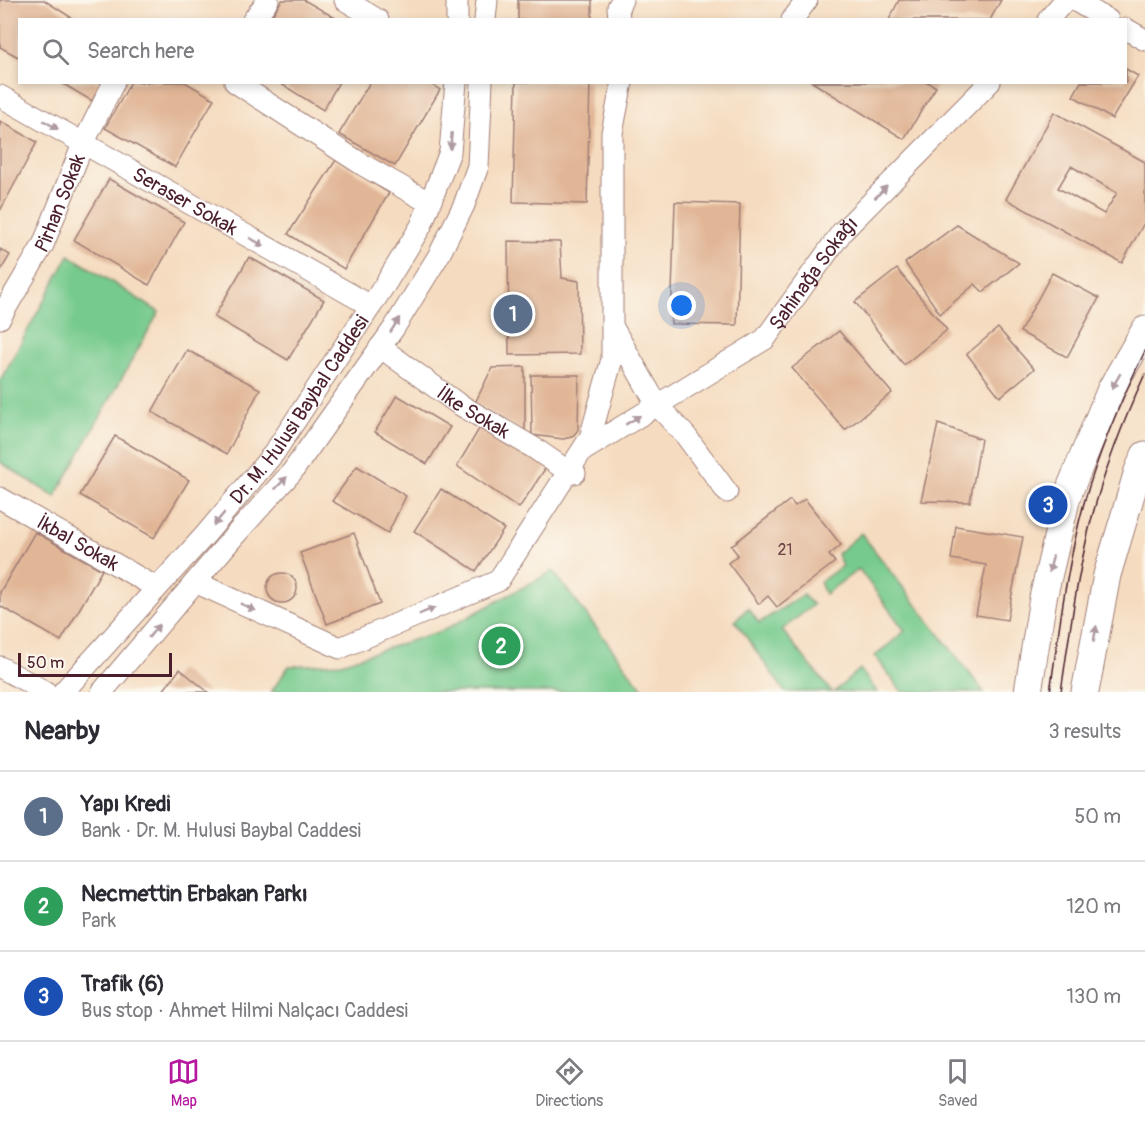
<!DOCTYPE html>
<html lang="en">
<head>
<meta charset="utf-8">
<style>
	:root { --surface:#fff; --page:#f2f2f3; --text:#2b2b33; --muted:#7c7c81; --line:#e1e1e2; --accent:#b5179e }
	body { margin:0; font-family:Pangolin,sans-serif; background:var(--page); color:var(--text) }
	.scale { position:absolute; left:18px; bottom:15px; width:154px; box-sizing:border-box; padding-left:6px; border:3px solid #4a1f2b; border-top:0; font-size:16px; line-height:21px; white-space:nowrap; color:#4a1f2b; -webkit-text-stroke:4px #fbf7ec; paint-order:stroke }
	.you { position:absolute; left:682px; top:306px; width:21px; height:21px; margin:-15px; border:4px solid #fff; border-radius:50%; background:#1a73e8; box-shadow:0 0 0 9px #1a73e833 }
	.badge { display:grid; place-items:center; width:39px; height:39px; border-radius:50%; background:var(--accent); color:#fff; font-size:20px; font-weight:700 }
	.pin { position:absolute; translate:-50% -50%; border:3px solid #fff; box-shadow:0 2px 6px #0006 }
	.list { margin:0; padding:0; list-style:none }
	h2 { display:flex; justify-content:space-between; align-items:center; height:78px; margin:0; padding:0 24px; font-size:26px }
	h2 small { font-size:20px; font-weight:400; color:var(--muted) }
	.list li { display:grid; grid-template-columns:39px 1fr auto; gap:18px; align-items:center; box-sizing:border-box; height:90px; padding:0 24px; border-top:2px solid var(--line) }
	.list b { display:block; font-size:22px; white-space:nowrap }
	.list p { margin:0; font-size:20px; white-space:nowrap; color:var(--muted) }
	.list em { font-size:20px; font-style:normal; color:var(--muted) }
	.icon { flex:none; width:33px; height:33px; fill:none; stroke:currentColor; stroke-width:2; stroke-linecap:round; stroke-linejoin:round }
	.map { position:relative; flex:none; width:1145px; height:692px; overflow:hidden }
	.search { position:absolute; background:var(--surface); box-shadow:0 3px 9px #0003; left:18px; right:18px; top:18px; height:66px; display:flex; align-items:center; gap:15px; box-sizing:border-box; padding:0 21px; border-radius:0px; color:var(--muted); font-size:22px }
	.sheet { height:348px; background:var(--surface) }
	nav { display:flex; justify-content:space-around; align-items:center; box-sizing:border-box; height:84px; border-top:2px solid var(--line); background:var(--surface); font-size:16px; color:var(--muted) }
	nav a { display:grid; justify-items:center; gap:3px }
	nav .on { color:var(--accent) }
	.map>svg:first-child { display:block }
	.green { fill:#76ca8d; stroke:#60745c; stroke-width:1.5 }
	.building { fill:#e1b696; fill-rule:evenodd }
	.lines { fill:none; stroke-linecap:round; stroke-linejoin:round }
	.minor-casing { stroke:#a07e76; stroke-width:23 }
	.major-casing { stroke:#a07e76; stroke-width:29 }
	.minor { stroke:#fff; stroke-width:21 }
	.major { stroke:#fff; stroke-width:27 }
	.tram { stroke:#4a1f2b; stroke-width:1.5 }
	.oneway { fill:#ae9aa0 }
	.labels { text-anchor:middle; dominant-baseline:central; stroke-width:6; stroke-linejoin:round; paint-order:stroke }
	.number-label { font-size:16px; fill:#704546 }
	.street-label { font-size:20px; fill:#4a1f2b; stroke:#fbf7ec }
</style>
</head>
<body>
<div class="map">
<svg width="1145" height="692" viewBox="0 0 1145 692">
	<rect width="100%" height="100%" fill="#fbf7ec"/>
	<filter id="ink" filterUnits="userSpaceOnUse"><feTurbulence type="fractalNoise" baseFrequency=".0167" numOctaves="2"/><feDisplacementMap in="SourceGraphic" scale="12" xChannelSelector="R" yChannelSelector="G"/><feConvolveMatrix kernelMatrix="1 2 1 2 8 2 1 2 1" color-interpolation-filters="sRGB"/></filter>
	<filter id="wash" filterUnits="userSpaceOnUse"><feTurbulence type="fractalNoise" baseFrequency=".008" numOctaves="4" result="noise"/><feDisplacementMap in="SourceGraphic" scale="24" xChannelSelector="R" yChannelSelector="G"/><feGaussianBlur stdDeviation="1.35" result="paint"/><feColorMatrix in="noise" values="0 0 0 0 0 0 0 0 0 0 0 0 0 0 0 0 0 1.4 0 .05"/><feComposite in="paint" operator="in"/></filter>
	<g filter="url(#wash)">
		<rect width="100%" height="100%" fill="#f5dcc0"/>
		<!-- green -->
		<g class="green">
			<polygon points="69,255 159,312 55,497 0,462 0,381"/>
			<polygon points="861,533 984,692 902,692 875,656 905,631 859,569 825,594 820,582 842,566 837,554"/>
			<polygon points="553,571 645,692 271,692 289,666 341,663 444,630"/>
			<polygon points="803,595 813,605 782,630 832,692 785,692 735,621 748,608 759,623"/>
			<polygon points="860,669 877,692 834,692"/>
		</g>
		<g id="blocks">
			<!-- building -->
			<g class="building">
				<polygon points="0,0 44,0 75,20 20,20 20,58 0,47"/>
				<polygon points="282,0 304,0 339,20 269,20"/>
				<rect x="518" y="0" width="74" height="20"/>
				<polygon points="899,0 1001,0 990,20 889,20"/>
				<polygon points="1126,69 1138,76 1112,119 1073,96 1081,82 1126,82"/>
				<polygon points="60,82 103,82 92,101"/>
				<polygon points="131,82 185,82 214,99 175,167 105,128"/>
				<polygon points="278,82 339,82 323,110"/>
				<polygon points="370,82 428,82 440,90 395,166 339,134"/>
				<polygon points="516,82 590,82 587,204 513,202"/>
				<polygon points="812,82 928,82 936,87 904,139"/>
				<path d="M 1054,112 L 1145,162 L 1145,221 L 1122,263 L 1006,199 ZM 1071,166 L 1117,193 L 1104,214 L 1058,188 Z"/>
				<polygon points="0,121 37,142 0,211"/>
				<polygon points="336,160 389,193 344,269 288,234"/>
				<polygon points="109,179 184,222 149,285 74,240"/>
				<polygon points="675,202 740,204 737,325 671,324"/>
				<polygon points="957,225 1019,263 983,292 975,284 940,314 905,263"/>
				<polygon points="508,241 560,242 562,278 579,281 580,354 509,355"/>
				<polygon points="0,249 10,255 0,272"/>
				<polygon points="249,257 324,300 288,360 214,317"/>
				<polygon points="897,269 947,330 904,365 855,302"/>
				<polygon points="1052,273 1099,298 1067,357 1020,332"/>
				<polygon points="998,328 1034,369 1000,397 967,354"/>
				<polygon points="839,331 892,393 845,430 792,368"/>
				<polygon points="187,350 260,389 227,454 152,412"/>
				<polygon points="525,367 525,433 475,403 492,368"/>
				<polygon points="531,375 579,375 578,430 572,437 563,439 532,435"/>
				<polygon points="397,395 450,427 427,464 375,432"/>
				<polygon points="482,424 547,466 519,508 457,466"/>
				<polygon points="938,424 981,439 970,502 921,501"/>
				<polygon points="115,436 189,480 154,538 80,495"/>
				<polygon points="357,466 406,496 388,533 332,501"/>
				<polygon points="441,489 504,529 476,571 414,531"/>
				<polygon points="805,499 841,545 829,555 835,562 777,607 768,596 759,604 728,563 738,555 731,546 790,500 795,506"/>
				<polygon points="956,526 1023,537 1007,620 976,615 986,565 951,559"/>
				<polygon points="35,532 102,570 61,641 0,606 0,592"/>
				<polygon points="354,533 380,604 327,624 300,553"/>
				<circle cx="282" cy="588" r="15"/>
				<polygon points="180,669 208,692 162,692"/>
			</g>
		</g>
	</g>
	<g filter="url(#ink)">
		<use href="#blocks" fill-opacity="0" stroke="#a07e76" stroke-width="1.5"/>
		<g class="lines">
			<defs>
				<g id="minor">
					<polyline points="345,0 378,20"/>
					<polyline points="1074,0 1108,20"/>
					<polyline points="253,20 268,0"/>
					<polyline points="457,20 457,0"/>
					<polyline points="485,20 487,0"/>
					<polyline points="619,20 618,7 622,0"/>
					<polyline points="792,20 807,0"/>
					<polyline points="1048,20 1065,0"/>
					<polyline points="1126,29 1145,40"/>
					<polyline points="235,82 363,165 430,203"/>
					<path id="s1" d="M 0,96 L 371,306"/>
					<path id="s2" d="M 0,318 L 43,245 L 83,144 L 114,82"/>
					<polyline points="612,326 657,405 686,436 727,492"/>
					<path id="s3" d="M 380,347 L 457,403 L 534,448 L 569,472 L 575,473"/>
					<path id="s4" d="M 584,450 L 765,339 L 842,232 L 990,82"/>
					<path id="s5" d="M 0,498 L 157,588"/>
					<polyline points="195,582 340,648 498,581 590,438 612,359 612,133 622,82"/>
					<polyline points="0,667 46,692"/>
					<path id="s6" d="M 63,692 L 206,534 L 274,453 L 386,283 L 421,226 L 450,152 L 456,82"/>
					<polyline points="102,692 235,535 292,472 394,328 439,255 464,205 478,166 482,82"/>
				</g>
				<g id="major">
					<polyline points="1028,692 1043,598 1067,496 1111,389 1145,330"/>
					<polyline points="1085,692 1107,575 1138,471 1145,455"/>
				</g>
			</defs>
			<!-- minor casing -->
			<use href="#minor" class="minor-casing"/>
			<!-- major casing -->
			<use href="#major" class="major-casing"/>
			<!-- minor -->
			<use href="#minor" class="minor"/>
			<!-- major -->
			<use href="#major" class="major"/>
			<!-- tram -->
			<g class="tram">
				<path d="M 1050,692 C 1059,629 1067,565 1084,503 C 1099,451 1121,400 1145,351"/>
				<path d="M 1061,692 C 1069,638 1076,583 1089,529 C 1102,476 1122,424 1145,374"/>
			</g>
		</g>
		<!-- one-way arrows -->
		<defs><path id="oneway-solid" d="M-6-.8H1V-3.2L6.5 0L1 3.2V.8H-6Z" transform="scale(1.5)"/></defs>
		<g class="oneway">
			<use href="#oneway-solid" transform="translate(51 125) rotate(30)"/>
			<use href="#oneway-solid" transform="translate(451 141) rotate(95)"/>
			<use href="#oneway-solid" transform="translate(881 192) rotate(-45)"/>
			<use href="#oneway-solid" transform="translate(257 242) rotate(29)"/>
			<use href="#oneway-solid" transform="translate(395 325) rotate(-57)"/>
			<use href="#oneway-solid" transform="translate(1116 381) rotate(120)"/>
			<use href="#oneway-solid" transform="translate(633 420) rotate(-31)"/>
			<use href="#oneway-solid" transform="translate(281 483) rotate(-46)"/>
			<use href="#oneway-solid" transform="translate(219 519) rotate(130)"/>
			<use href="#oneway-solid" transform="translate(1051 564) rotate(103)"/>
			<use href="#oneway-solid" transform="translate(248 607) rotate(24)"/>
			<use href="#oneway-solid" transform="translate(427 611) rotate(-23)"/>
			<use href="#oneway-solid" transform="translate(154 631) rotate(-50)"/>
			<use href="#oneway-solid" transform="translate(1095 634) rotate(-80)"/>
		</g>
	</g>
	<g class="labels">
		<!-- number labels -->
		<g class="number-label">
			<text x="785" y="550">21</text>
		</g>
		<!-- street labels -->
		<g class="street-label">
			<text stroke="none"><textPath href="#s2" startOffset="130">Pirhan Sokak</textPath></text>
			<text stroke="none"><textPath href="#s1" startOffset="213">Seraser Sokak</textPath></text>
			<text stroke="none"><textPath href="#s4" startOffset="294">Şahinağa Sokağı</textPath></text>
			<text stroke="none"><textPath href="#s6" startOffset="369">Dr. M. Hulusi Baybal Caddesi</textPath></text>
			<text stroke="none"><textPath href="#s3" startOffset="114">İlke Sokak</textPath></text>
			<text stroke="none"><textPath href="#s5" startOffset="90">İkbal Sokak</textPath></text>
		</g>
	</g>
</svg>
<div class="scale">50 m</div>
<div class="you"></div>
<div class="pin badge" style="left:513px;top:314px;background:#5c6f8a">1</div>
<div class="pin badge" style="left:501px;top:646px;background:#2e9e5b">2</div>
<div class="pin badge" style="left:1048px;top:505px;background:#1a4fb4">3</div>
<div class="search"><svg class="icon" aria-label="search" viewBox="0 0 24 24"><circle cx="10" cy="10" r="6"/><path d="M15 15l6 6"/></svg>Search here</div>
</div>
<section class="sheet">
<h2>Nearby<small>3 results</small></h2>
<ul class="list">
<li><span class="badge" style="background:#5c6f8a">1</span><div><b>Yapı Kredi</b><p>Bank · Dr. M. Hulusi Baybal Caddesi</p></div><em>50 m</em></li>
<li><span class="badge" style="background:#2e9e5b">2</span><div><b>Necmettin Erbakan Parkı</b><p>Park</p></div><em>120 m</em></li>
<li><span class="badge" style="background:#1a4fb4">3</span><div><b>Trafik (6)</b><p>Bus stop · Ahmet Hilmi Nalçacı Caddesi</p></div><em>130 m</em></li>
</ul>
</section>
<nav>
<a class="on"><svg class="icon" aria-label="map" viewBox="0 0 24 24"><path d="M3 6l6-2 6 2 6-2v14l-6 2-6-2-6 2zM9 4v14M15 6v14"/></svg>Map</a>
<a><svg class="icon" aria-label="directions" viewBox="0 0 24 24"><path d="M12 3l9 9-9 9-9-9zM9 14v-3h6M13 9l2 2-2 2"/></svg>Directions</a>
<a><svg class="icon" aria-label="saved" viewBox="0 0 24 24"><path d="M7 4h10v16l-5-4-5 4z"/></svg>Saved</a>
</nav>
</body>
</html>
